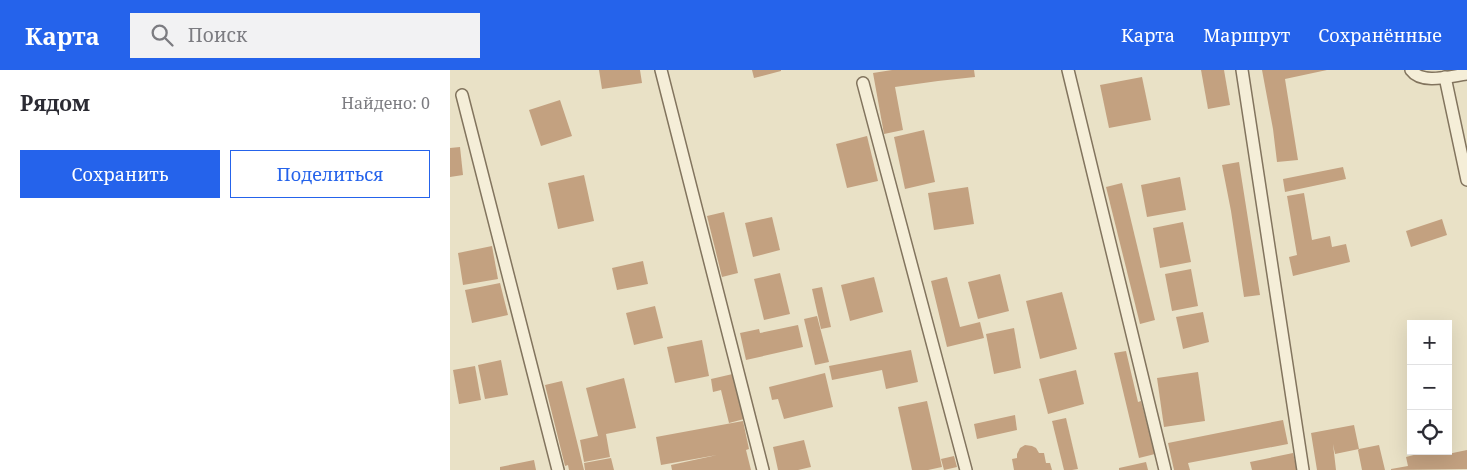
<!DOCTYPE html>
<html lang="ru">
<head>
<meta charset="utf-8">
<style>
	:root { --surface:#fff; --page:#f2f2f3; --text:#2b2b33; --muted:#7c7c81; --line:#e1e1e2; --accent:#2563eb }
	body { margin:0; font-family:"Noto Serif",serif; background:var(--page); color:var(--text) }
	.controls { position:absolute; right:15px; bottom:15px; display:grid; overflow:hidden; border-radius:0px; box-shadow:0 5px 20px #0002 }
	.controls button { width:45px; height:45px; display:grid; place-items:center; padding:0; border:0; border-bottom:1px solid var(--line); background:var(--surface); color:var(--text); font:25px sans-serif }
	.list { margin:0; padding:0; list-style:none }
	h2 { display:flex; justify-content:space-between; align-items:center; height:65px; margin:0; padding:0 20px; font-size:21px }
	h2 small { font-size:16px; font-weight:400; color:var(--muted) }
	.actions { display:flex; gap:10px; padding:15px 20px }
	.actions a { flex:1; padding:11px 0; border:1px solid var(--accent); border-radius:0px; text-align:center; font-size:18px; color:var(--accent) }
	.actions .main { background:var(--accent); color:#fff }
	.icon { flex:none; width:28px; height:28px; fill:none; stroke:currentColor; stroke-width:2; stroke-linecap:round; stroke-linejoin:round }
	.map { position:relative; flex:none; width:1017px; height:400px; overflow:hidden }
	header { display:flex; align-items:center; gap:30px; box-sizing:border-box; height:70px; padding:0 25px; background:var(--accent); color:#fff }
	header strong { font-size:24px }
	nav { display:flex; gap:28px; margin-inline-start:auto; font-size:18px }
	.search { width:350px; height:45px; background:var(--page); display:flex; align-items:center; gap:12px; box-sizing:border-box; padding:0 18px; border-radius:0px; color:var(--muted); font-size:19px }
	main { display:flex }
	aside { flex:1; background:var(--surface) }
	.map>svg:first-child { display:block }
	.building { fill:#c3a180 }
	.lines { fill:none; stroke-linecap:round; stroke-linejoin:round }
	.street-casing { stroke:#82745e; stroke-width:14 }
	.street { stroke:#f5eed8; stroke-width:11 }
</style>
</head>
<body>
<header>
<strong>Карта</strong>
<div class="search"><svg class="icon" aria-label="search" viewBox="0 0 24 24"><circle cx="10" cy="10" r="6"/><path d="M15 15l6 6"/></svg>Поиск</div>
<nav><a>Карта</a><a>Маршрут</a><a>Сохранённые</a></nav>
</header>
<main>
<aside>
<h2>Рядом<small>Найдено: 0</small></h2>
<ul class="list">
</ul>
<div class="actions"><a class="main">Сохранить</a><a>Поделиться</a></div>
</aside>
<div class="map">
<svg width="1017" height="400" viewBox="0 0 1017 400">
	<rect width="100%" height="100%" fill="#e9e1c6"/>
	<!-- building -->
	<g class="building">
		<polygon points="149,0 190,0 192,13 152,19"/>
		<polygon points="302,0 331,0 331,1 304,8"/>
		<polygon points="442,0 524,0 525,7 488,11 445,17 453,60 434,64 423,3"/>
		<polygon points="751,0 774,0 780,35 758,39"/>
		<polygon points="812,0 877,0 835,9 848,90 827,92 823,59"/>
		<polygon points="692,7 701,50 659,58 650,15"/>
		<polygon points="110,30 122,66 91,76 79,40"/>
		<polygon points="474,60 485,112 455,119 444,67"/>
		<polygon points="417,66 428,111 397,118 386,74"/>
		<polygon points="10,77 13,105 0,107 0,78"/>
		<polygon points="789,92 810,225 794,227 781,141 772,95"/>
		<polygon points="893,97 896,109 835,122 833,109"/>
		<polygon points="134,105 144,151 108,159 98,113"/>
		<polygon points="730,107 736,140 697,147 691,115"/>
		<polygon points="672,113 705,250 690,254 656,117"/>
		<polygon points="518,117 524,154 484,160 478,123"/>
		<polygon points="854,123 862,170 880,166 882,177 896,174 900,192 843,206 839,187 847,185 837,126"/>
		<polygon points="274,142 288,203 272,207 257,146"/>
		<polygon points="322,147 330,180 303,187 295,153"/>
		<polygon points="992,149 997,165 961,177 956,161"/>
		<polygon points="733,152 741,192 710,198 703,158"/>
		<polygon points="42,176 48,209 13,215 8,183"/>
		<polygon points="193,191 198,214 167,220 162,198"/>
		<polygon points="741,199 748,236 722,241 715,204"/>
		<polygon points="330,203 340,244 314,250 304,209"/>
		<polygon points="550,204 559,241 528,249 518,212"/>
		<polygon points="424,207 433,242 400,251 391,215"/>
		<polygon points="497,207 510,257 530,252 534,268 497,277 481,211"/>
		<polygon points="50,213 58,245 22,253 15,220"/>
		<polygon points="372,217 381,257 371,259 362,219"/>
		<polygon points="612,222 627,279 590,289 576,231"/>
		<polygon points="205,236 213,268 184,275 176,243"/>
		<polygon points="753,242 759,272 733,279 726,247"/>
		<polygon points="367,246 379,292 365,295 354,249"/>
		<polygon points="348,255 353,277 296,290 290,263 309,259 310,263"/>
		<polygon points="564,258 571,298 544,304 536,264"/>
		<polygon points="252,270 259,306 225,313 217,277"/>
		<polygon points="461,280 468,312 436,319 432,300 382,310 379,296"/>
		<polygon points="676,281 688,332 691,331 705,384 689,388 664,283"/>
		<polygon points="51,290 58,325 35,329 28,295"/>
		<polygon points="25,296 31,330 9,334 3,300"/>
		<polygon points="626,300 634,334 598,344 589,309"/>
		<polygon points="748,302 755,351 714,357 707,308"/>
		<polygon points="287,303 298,348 279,353 271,320 263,322 261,309"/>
		<polygon points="375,303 383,337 334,349 328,329 322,330 319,317"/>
		<polygon points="174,308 186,358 156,364 160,387 134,392 130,370 148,366 136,318"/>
		<polygon points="112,311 132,392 134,400 119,400 118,395 115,396 95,315"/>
		<polygon points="477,331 492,397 478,400 462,400 448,337"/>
		<polygon points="565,345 567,360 527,369 524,354"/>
		<polygon points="616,348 628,399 622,400 614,400 602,351"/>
		<polygon points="833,350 838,374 738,393 740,400 724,400 718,373"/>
		<polygon points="293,351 299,379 296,380 301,400 222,400 221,395 267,385 211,395 206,367"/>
		<polygon points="904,355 909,379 929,375 935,400 912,400 908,380 909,379 885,384 883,374 886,400 867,400 861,363"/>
		<polygon points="354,370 361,397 348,400 328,400 323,377"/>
		<polygon points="575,375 582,376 586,378 589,383 594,383 596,393 600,393 602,400 564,400 562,389 567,388 567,384 570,378"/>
		<polygon points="1017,380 1017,399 941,400 941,399 958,396 956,387 979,381 992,381 993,385"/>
		<polygon points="843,383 847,400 802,400 800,392"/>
		<polygon points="504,386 507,397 494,400 491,389"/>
		<polygon points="161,388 164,400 135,400 134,393"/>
		<polygon points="84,390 86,400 50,400 50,397"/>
		<polygon points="696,392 698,400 669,400 669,398"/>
	</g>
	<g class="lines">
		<defs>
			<g id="street">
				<polyline points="211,0 313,400"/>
				<polyline points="618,0 715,400"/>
				<polyline points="792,0 853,400"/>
				<path d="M 961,0 C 972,15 1001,6 1017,4"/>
				<polyline points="995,7 1017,110"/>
				<polyline points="413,13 516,400"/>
				<polyline points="12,25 108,400"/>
			</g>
		</defs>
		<!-- street casing -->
		<use href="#street" class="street-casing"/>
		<!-- street -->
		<use href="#street" class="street"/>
	</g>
</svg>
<div class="controls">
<button>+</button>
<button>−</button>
<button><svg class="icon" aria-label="locate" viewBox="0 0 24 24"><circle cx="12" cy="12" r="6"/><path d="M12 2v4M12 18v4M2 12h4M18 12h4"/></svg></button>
</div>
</div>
</main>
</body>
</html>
